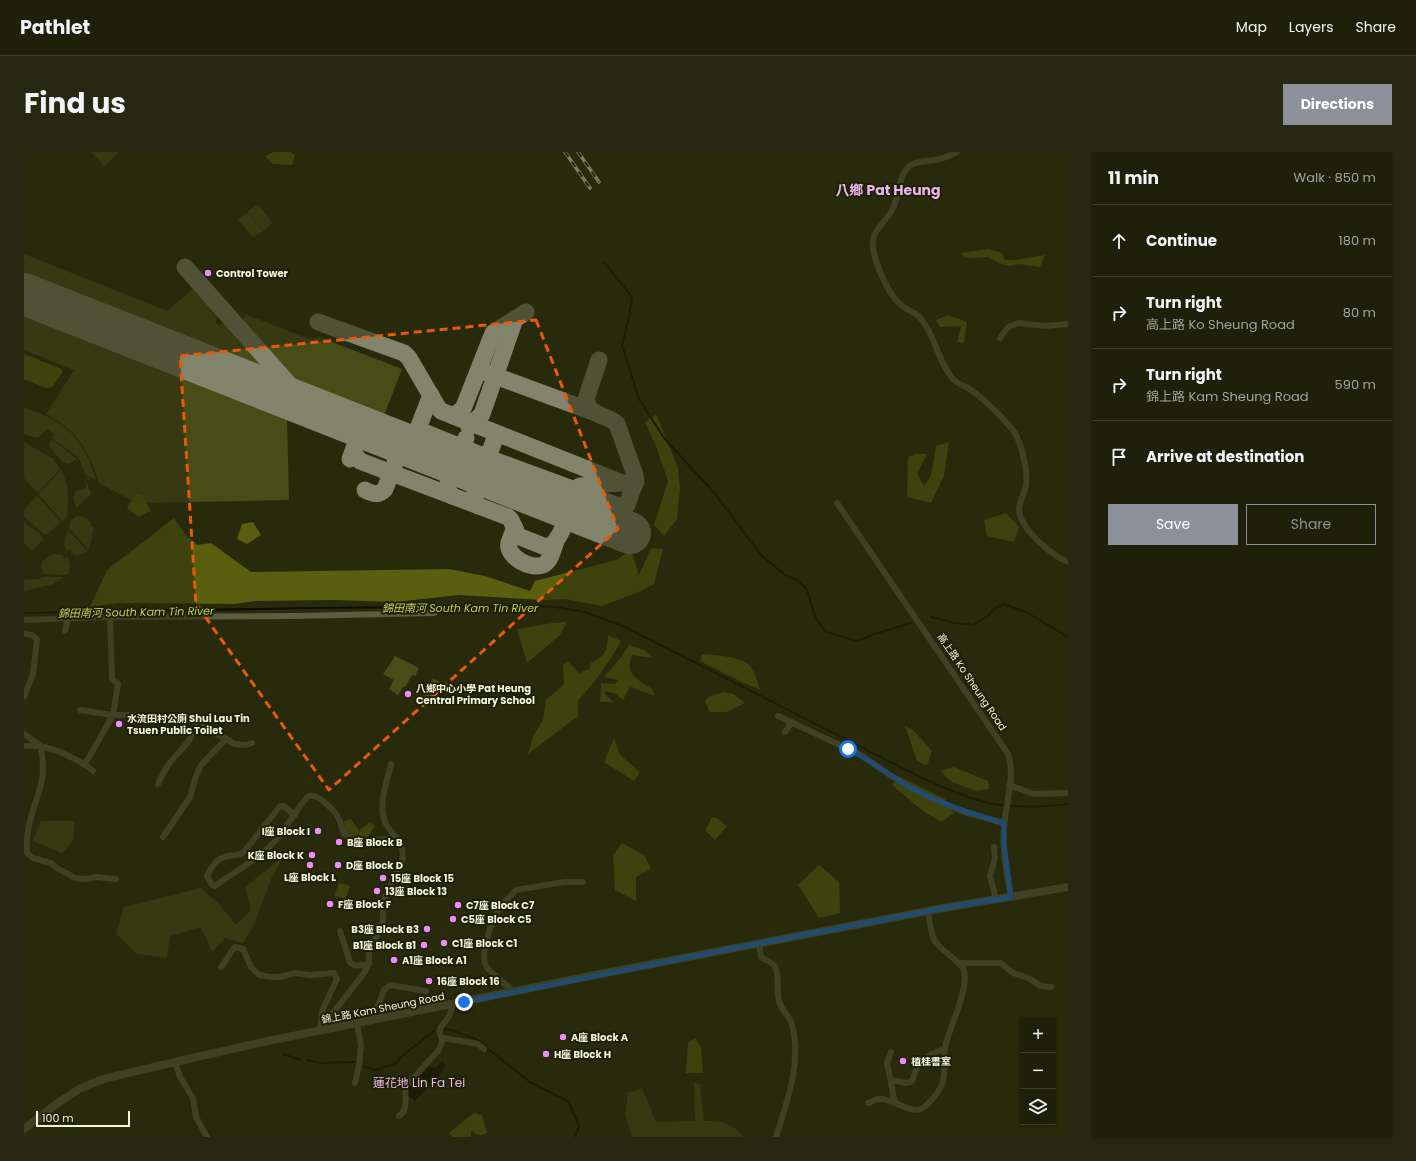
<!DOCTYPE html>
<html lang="en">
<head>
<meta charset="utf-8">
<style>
	:root { --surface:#1e2009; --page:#262812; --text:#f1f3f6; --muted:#a1a39c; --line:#3c3e2a; --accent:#8c9099 }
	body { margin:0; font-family:Poppins,"Noto Sans TC",sans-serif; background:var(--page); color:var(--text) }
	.controls { position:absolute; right:12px; bottom:12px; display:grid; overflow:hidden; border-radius:0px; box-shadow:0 1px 3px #0004 }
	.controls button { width:36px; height:36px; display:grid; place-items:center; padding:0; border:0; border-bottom:1px solid var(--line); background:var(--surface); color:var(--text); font:20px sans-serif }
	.scale { position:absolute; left:12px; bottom:10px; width:94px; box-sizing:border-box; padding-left:4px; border:2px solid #f2f4e2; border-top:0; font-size:11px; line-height:14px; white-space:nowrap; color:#f2f4e2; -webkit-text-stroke:3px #1e2103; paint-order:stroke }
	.stop { position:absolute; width:12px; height:12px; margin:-9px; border:3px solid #1a73e8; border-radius:50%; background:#fff }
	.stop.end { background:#1a73e8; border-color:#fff; box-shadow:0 1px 4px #0008 }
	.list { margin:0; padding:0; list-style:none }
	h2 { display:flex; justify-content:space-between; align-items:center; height:52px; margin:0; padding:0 16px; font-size:17px }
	h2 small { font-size:13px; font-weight:400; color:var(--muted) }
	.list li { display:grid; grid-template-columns:26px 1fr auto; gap:12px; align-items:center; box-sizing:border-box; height:72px; padding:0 16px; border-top:1px solid var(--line) }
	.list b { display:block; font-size:15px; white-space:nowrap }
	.list p { margin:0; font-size:13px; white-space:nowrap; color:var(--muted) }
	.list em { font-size:13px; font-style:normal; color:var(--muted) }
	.actions { display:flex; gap:8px; padding:12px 16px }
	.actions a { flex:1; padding:9px 0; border:1px solid var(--accent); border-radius:0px; text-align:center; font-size:14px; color:var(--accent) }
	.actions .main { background:var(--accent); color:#fff }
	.icon { flex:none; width:22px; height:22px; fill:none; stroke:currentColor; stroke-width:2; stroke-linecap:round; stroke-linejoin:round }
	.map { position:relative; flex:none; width:1044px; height:985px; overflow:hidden; border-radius:0px }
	header { display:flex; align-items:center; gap:24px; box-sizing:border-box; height:56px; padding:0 20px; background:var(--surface); border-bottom:1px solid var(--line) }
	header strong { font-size:19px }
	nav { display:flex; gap:22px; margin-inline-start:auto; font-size:14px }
	.intro { display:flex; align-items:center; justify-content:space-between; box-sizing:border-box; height:96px; padding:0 24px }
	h1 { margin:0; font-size:28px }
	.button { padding:10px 18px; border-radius:0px; background:var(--accent); color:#fff; font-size:14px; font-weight:700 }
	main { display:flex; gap:24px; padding:0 24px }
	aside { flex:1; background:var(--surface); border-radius:0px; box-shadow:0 1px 3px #0004 }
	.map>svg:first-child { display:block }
	.green { fill:#484c17 }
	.forest { fill:#5a5f0f }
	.water { fill:#0d0e00 }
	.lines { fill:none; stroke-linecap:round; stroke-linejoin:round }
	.stream { stroke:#0d0e00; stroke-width:2 }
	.taxiway { stroke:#82846c; stroke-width:17 }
	.runway { stroke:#82846c; stroke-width:42 }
	.minor { stroke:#5a5d3e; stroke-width:6 }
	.secondary { stroke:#5a5d3e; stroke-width:8 }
	.rail-casing { stroke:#dcdecb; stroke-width:3.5 }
	.rail { stroke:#1e2103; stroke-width:2; stroke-dasharray:6; stroke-linecap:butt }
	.route { stroke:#1a73e8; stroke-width:5 }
	.marked { fill:none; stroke:#e8590c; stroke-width:3; stroke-dasharray:8 5; stroke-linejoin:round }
	.poi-dot { fill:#ed8cf9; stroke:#1e2103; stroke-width:1.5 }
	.labels { text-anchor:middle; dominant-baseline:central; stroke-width:4; stroke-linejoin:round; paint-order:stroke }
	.poi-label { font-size:10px; font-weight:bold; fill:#f2f4e2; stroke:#1e2103; text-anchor:start }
	.street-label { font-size:10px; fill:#f2f4e2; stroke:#1e2103 }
	.water-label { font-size:11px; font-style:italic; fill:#c1ca64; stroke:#1e2103 }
	.quarter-label { font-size:12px; fill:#ebb5f1; stroke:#1e2103 }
	.district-label { font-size:14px; font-weight:bold; fill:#ebb5f1; stroke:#1e2103 }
</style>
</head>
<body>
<header>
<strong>Pathlet</strong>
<nav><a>Map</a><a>Layers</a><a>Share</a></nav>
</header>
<div class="intro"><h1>Find us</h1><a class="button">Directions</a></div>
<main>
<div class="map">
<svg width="1044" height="985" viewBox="0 0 1044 985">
	<rect width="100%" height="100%" fill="#282a0c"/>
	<!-- green -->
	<g class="green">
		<polygon points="67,0 96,0 80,14"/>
		<polygon points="234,52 249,71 239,79 224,59"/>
		<polygon points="224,60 239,79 229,86 214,67"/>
		<polygon points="0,102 143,159 172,134 197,160 192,166 192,171 195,173 206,171 255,226 0,126"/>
		<path d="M 0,162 L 263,266 L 265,348 L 112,351 L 75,331 C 65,298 53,279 22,262 L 50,218 L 0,198 Z"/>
		<polygon points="221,162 285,187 295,185 378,217 359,266 270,232 218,173"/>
		<path d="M 0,256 C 41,268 60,286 72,328 L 61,323 L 55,306 L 28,286 L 30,282 L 23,277 C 13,289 14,286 0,282 Z"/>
		<polygon points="28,287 53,307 45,312 38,310 25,294 25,291"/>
		<polygon points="0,290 29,307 36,317 14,341 0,326"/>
		<path d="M 37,318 C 45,332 46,350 42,366 L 38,369 L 14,342 Z"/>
		<polygon points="61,326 67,342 52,356 49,345 53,338 62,336"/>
		<polygon points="13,344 37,370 22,383 0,365 0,358"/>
		<polygon points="53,364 63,366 67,371 67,375 70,375 65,398 45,376 47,368"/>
		<polygon points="0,370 20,386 8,399 0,392"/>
		<path d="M 44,378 L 64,399 L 53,404 L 47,401 L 49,399 L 47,397 L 44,399 C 38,393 41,385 44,378 Z"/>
		<path d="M 32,402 L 40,403 L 39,406 L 41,407 L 43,405 C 47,411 47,416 44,423 L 19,422 L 17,415 L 18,409 L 27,403 Z"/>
		<polygon points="19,425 40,425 29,432 0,439 0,428 11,427 12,428"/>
		<polygon points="371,504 395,516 391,524 388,523 381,535 379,535 374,543 365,537 370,528 359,522"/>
		<polygon points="409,526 419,532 408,551 398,545"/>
		<polygon points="17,669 51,669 49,689 38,701 9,689"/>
		<polygon points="260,704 247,727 230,773 219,791 201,786 188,800 177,775 146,784 143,806 113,802 92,782 100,755 177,736 196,753 212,773 227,758 221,735"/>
		<path d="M 670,930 L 676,933 L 680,969 C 697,969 708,970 719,985 L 608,985 L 601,962 L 604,941 L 618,936 L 632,970 L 671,969 Z"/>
	</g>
	<!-- forest -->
	<g class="forest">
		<polygon points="250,0 267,0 271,3 268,13 249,12 241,4"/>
		<polygon points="964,97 978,101 981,108 991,108 1021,103 1016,115 995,112 985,114 975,111 964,105 941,106 937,101"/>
		<polygon points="924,163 943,170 940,191 933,190 937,174 916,175 912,168"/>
		<polygon points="0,202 38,217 38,221 28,235 22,236 0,227"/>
		<polygon points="632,262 654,316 656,337 653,367 640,384 630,373 644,329 632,294 621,270"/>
		<polygon points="925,290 920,324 907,351 883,345 884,305 892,302 903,302 893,321 900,334 907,323 912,294"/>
		<polygon points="111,342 118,343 127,359 115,365 103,356"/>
		<polygon points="982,361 995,375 990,390 963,384 960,368"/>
		<polygon points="150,366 161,382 173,393 187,391 227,420 425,417 461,424 506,439 511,429 592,408 607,398 615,423 627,396 639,397 630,432 615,440 578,454 540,447 520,448 435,443 371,450 311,448 231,449 211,452 115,451 95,451 66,455 83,418"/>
		<polygon points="229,370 237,383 223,392 213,387 218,372"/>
		<polygon points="543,470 536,483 503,511 493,477 529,471"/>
		<path d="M 584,483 L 597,489 C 585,511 571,530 554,549 L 554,564 L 504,602 L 509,584 L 519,568 L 522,548 L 540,532 L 539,513 L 544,509 L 555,521 L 565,517 L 567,511 C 582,503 583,500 584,483 Z"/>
		<path d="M 605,493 L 621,498 L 629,506 L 608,503 C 600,522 614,528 628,537 L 631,544 L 606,535 L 599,548 L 592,542 L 582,539 L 581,542 L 589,550 L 576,550 L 577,531 L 591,532 L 594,528 L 580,525 L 598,504 Z"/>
		<path d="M 678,502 C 690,503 718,504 726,514 C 731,521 734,530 736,538 L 718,530 L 676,509 Z"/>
		<polygon points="700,540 709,542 721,551 703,560 686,560 681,550 684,545"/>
		<polygon points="881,574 889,578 908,599 903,614 893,609"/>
		<polygon points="590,586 596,603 616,620 610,629 580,610"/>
		<polygon points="930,615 964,629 965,637 952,639 928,630 916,619"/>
		<polygon points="874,624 921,647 930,661 917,670 899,659 868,633"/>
		<polygon points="688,665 693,666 703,674 691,688 681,678"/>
		<polygon points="327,667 335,679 346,670 351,674 343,686 331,685 321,680 320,669"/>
		<polygon points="598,691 620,703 627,717 612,725 612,749 591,738 589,703"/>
		<polygon points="795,713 815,730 816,761 795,766 774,733"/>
		<polygon points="315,731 323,733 326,735 321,747 310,744"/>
		<polygon points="671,886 677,895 679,921 662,921 664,891"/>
		<path d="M 450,961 L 458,963 L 463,981 C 456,985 453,984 447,978 L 447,985 L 429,985 L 425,981 Z"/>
	</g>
	<!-- water -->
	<polygon class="water" points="419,909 421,914 415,924 391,949 383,943 384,936 403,913 407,916 411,916"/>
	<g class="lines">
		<!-- stream -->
		<g class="stream">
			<polyline points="580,110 608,145 605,165 598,193 615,247 640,286 692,343 737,403 761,423 773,428 783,438 792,467 802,480 833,489 850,482 887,471"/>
			<path d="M 0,461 L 282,456 L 508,454 L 531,455 L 560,460 L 601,475 L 900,627 C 922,636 946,648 970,652 C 994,656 1020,655 1044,652"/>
			<polyline points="907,465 931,471 949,473 964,464 971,456 980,452 1002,460 1044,485"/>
			<polyline points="419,877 427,878 454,888 464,897 506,930 545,950 555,974 551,985"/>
			<polyline points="259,902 276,908"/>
			<polyline points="283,908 297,911 332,910"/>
			<polyline points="339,914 351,918 372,911 379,903 410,879"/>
		</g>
		<!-- taxiway -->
		<g class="taxiway">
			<polyline points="161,115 285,255"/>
			<path d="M 294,170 L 380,201 L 385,206 L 413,254 L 417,259 L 598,331 L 610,333 L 612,330 L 611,323 L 593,272 C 581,261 566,266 562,247 L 575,208"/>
			<polyline points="455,218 572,261"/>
			<polyline points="407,243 395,274 397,279 464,306 600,356 603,353 610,333"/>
			<polyline points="429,264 439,257 469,181 502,160"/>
			<polyline points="445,275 458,262 491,167"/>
			<path d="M 330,298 L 330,301 L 336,309 L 484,365 L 487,368 L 494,384 L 519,394 L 526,395 C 534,388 541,375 542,364 C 543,349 542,343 556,334 L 594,331"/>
			<polyline points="326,307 338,275"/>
			<path d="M 341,338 C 349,342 355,344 361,337 L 371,311"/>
			<polyline points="498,338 536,335"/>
			<polyline points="428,344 424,338 424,332 442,286"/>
			<polyline points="454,354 450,346 451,341 471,286 471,281"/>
			<path d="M 491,376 C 489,381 486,386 485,391 C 482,405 507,418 519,413 C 527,409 529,397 532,389"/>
		</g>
		<!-- runway -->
		<polyline class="runway" points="0,142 606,381"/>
		<!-- minor -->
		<g class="minor">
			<path d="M 933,0 C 926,4 919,7 911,8 C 903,9 894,9 887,13 C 875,21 876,39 871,51 C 867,65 855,72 850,84 C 844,100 864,142 876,152 C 883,159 893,160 898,168 C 912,186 914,210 929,227 C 933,232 941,234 947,238 C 958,245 986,272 992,283 C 998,295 1004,319 1002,333 C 1001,341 994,351 995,359 C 998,378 1027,403 1044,410"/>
			<polyline points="976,186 984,175 994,171 1021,174 1044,172"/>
			<path d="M 813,351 L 984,602 C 992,623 981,654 980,676 C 978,699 983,723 987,745"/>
			<polyline points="0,468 86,465 272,464 410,461"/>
			<polyline points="41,479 44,466"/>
			<polyline points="0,482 8,483 13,487 9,522 0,545"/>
			<polyline points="56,558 89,563 109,563 136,568 158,566 167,568 211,592 222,593 228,591"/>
			<polyline points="754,564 837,603 870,626 913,649 940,660 980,671"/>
			<polyline points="761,580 768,570"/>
			<path d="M 0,582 L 16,593 C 19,605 20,616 18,628 C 13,651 0,676 3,701 L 9,706 L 27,711 L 33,716 L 51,726 L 62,727 L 72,725 L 92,727"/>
			<path d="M 0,594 C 23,592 40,601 60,612 L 64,607 L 89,563 L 94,532 L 88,527 L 86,465"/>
			<polyline points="60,612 69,619"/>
			<path d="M 134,632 C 138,624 142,614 149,607 C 160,594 168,589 173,571"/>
			<polyline points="985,633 1010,642 1044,641"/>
			<path d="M 271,663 L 259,654 L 256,654 L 219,701 C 211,705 207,702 200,705 C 193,707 185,718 183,724 L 188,733 L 191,734 C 213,718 239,705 256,683 C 261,677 280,646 285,644 C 294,641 311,659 315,667 C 318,673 317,682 324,685 C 336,691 360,687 373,686"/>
			<polyline points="139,685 166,645 172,624 177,613 202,587"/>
			<polyline points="970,695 971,706 966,724 972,747"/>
			<path d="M 316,779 L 326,810 C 331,816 338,813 345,812"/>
			<path d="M 735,792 L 737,805 C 741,808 746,809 750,813 C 756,819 752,840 755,849 C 757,858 766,864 768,873 C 778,910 763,950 752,985"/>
			<polyline points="935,811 977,811 989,821 1004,826 1017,834 1027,835"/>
			<path d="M 197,815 C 203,809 205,801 211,795 L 219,797 L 227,815 L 235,823 L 246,825 L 256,825 L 270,821 L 286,823 L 310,821 L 313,827 L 298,859 L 297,873"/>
			<path d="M 490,840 C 483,833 466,821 462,814 C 456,803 466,774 472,763 C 476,754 485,746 492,738 L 540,730 L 559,730"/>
			<polyline points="348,869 360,838 366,833 402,839"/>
			<path d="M 294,880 L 297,873 L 302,870 L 340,821 L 345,812 L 345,801 L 359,769 L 359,750 L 378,709 C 383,688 365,684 360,667 C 355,650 363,629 367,612"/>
			<path d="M 419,888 C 409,874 425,871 427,859 C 428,857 427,855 427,853"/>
			<polyline points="867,900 863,911 871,951"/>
			<polyline points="151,910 156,925 169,946 172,965 183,985"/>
			<path d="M 867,928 L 882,931 L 887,930 C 890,926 890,922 892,918 C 897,906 909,901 920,897"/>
			<polyline points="331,931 335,914 337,893 333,872"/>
			<path d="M 844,951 C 848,950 851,947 855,947 C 868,945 887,964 899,956 C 906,951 915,940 918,932 C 923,920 918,908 921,896 C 925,875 945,839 940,819 C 938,810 917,799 911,789 C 906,781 906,769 904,759"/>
			<path d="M 375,964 C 385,958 380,944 382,934 L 414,899 L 420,886 L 454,892 L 460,897"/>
		</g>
		<!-- secondary -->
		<polyline class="secondary" points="0,977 31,953 55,937 79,927 151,910 239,890 571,823 925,755 1044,735"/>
		<defs>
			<g id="rail">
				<polyline points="541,0 566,36"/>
				<polyline points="554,0 575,30"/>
			</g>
		</defs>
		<!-- rail casing -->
		<use href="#rail" class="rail-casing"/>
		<!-- rail -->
		<use href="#rail" class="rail"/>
	</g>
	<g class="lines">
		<!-- route -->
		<path class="route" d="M 440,850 L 706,797 L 925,755 L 987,745 L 980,691 L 980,671 C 947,662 918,652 887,636 C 866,624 846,608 824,597"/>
	</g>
	<!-- marked area -->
	<path d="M0 0H1044V985H0ZM 512,168 L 594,377 L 305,638 L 172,452 L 156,204 Z" fill="#282a0c" fill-opacity=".55" fill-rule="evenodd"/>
	<path class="marked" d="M 512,168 L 594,377 L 305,638 L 172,452 L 156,204 Z"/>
	<!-- markers -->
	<g class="poi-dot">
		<circle cx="184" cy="121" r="4"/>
		<circle cx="384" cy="542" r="4"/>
		<circle cx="95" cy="572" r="4"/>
		<circle cx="294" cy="679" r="4"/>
		<circle cx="315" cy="690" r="4"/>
		<circle cx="288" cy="703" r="4"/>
		<circle cx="286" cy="713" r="4"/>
		<circle cx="314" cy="713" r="4"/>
		<circle cx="359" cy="726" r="4"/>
		<circle cx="353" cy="739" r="4"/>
		<circle cx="306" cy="752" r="4"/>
		<circle cx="434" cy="753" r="4"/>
		<circle cx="429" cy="767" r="4"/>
		<circle cx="403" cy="777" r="4"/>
		<circle cx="420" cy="791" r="4"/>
		<circle cx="400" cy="793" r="4"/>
		<circle cx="370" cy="808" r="4"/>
		<circle cx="405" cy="829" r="4"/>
		<circle cx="539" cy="885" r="4"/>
		<circle cx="522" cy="902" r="4"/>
		<circle cx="879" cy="909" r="4"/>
	</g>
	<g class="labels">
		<!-- poi labels -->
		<g class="poi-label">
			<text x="192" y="121">Control Tower</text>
			<text x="392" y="536">八鄉中心小學 Pat Heung<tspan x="392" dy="12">Central Primary School</tspan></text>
			<text x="103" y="566">水流田村公廁 Shui Lau Tin<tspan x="103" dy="12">Tsuen Public Toilet</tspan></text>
			<text x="286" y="679" text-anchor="end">I座 Block I</text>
			<text x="323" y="690">B座 Block B</text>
			<text x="280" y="703" text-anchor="end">K座 Block K</text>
			<text x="322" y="713">D座 Block D</text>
			<text x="286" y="725" text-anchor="middle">L座 Block L</text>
			<text x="367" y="726">15座 Block 15</text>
			<text x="361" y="739">13座 Block 13</text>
			<text x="314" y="752">F座 Block F</text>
			<text x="442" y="753">C7座 Block C7</text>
			<text x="437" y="767">C5座 Block C5</text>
			<text x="395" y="777" text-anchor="end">B3座 Block B3</text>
			<text x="428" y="791">C1座 Block C1</text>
			<text x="392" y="793" text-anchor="end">B1座 Block B1</text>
			<text x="378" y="808">A1座 Block A1</text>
			<text x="413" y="829">16座 Block 16</text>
			<text x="547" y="885">A座 Block A</text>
			<text x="530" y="902">H座 Block H</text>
			<text x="887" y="909">植桂書室</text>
		</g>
		<!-- street labels -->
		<g class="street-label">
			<text transform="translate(948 530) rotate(56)">高上路 Ko Sheung Road</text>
			<text transform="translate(359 856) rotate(-11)">錦上路 Kam Sheung Road</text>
		</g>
		<!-- water labels -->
		<g class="water-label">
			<text x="436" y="456">錦田南河 South Kam Tin River</text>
			<text transform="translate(112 460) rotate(-1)">錦田南河 South Kam Tin River</text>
		</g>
		<!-- quarter labels -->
		<g class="quarter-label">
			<text x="395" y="930">蓮花地 Lin Fa Tei</text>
		</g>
		<!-- district labels -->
		<g class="district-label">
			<text x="864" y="38">八鄉 Pat Heung</text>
		</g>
	</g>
</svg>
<div class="controls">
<button>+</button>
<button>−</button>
<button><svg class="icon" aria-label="layers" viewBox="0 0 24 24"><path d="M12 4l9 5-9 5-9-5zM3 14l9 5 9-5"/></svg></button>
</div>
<div class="scale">100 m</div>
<div class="stop" style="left:824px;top:597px"></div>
<div class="stop end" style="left:440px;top:850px"></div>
</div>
<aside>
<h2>11 min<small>Walk · 850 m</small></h2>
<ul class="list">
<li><svg class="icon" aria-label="ahead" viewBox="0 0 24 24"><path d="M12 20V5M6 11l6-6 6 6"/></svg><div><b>Continue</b></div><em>180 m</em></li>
<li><svg class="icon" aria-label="right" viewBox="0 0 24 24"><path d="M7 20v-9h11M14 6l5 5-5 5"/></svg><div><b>Turn right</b><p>高上路 Ko Sheung Road</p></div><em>80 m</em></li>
<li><svg class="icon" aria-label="right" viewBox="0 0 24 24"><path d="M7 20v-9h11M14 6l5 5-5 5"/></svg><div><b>Turn right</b><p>錦上路 Kam Sheung Road</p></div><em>590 m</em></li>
<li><svg class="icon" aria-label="arrive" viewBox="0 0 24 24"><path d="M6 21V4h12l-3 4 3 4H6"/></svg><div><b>Arrive at destination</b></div></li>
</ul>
<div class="actions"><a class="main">Save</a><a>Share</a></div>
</aside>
</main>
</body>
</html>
